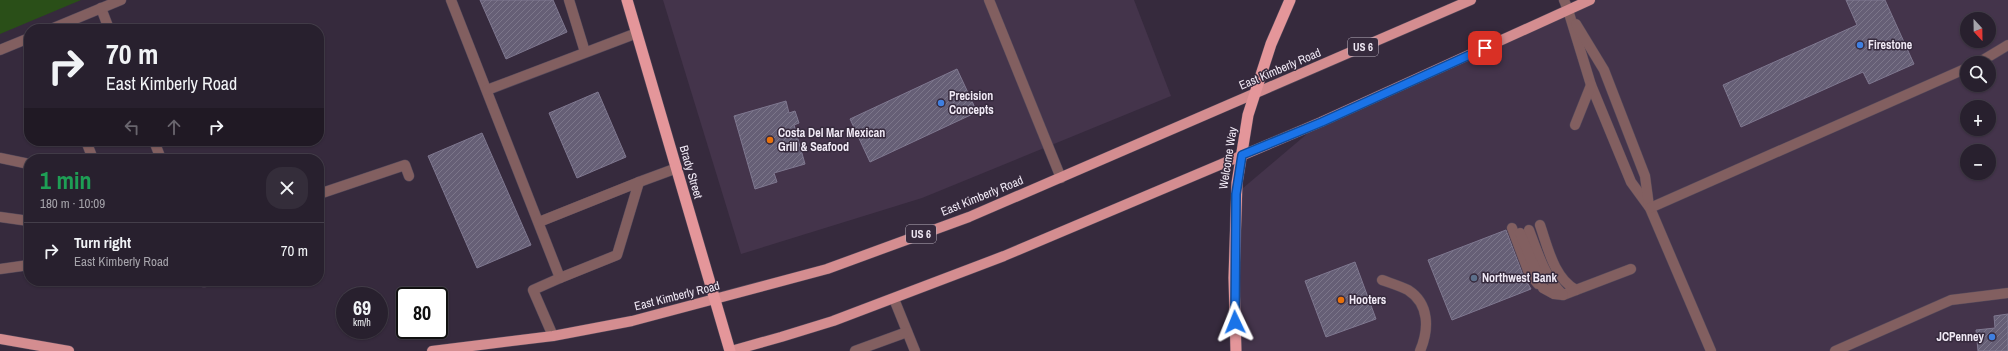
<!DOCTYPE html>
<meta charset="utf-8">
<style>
body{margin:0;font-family:"Archivo Narrow",sans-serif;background:#342d3a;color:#f1f3f6;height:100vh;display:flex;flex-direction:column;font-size:15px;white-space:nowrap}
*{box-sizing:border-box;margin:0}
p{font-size:13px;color:#a5a3aa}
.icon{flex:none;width:22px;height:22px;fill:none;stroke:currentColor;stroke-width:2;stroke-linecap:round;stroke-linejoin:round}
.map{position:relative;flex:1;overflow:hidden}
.drawer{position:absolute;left:24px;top:154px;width:300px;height:132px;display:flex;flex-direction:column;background:#28202e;border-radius:16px;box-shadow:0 1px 3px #0004,0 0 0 1px #443e4a}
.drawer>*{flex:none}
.hud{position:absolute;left:24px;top:24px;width:300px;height:122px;border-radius:16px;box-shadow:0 1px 3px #0004,0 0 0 1px #443e4a;background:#28202e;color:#f1f3f6;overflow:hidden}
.needle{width:26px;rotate:158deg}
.tools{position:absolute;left:1960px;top:12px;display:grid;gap:8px}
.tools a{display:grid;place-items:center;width:36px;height:36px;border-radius:50%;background:#28202e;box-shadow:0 1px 3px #0004,0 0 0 1px #443e4a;font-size:20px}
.speed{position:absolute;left:336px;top:287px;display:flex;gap:8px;font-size:20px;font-weight:700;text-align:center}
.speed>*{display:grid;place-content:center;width:52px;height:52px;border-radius:50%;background:#28202e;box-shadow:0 1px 3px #0004,0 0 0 1px #443e4a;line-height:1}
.speed small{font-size:10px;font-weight:400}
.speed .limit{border:2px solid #111;border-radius:6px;background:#fff;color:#111}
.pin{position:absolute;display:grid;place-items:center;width:34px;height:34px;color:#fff;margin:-17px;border-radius:8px;box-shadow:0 2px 6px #0006}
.me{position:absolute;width:44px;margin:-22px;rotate:358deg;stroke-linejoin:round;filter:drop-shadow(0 0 3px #0008)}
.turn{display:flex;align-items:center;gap:14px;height:84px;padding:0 16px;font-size:18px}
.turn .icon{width:52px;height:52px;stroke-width:2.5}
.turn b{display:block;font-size:28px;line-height:34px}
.lanes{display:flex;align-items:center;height:38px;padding:0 16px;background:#0003;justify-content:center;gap:20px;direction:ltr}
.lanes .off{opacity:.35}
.round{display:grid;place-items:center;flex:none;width:42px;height:42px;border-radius:16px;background:#342d3a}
.head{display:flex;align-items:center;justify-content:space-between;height:68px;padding:0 16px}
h1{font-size:24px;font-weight:800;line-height:30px;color:#1e9e55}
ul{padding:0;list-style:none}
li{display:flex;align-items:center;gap:12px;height:56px;padding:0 16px;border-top:1px solid #443e4a}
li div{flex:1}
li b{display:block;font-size:15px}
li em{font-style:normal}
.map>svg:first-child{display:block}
.built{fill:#44344b;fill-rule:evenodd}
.pitch{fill:#2a4f18}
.building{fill:url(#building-hatch);stroke:#7f7890}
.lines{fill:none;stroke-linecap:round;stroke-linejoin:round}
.service-casing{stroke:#54495a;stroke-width:11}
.minor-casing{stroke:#54495a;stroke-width:11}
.primary-casing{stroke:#54495a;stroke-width:11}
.trunk-casing{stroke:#54495a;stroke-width:12}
.service{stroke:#825f60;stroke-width:10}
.minor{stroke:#825f60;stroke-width:10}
.primary{stroke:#d48d90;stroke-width:10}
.trunk{stroke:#e4969a;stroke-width:11}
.route-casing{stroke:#114b97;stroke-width:10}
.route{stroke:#1a73e8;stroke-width:7}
.shop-dot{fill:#3f7fe0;stroke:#362a3d;stroke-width:1.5}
.food-dot{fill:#e8710a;stroke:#362a3d;stroke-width:1.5}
.service-dot{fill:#5c6f8a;stroke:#362a3d;stroke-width:1.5}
.labels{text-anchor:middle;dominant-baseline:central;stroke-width:3;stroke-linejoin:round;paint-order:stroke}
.shield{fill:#362a3d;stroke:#b8b0be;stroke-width:1}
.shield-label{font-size:11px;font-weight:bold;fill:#f0e9f5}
.poi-label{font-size:12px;font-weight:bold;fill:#f0e9f5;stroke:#362a3d;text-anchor:start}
.street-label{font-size:12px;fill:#f0e9f5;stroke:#362a3d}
</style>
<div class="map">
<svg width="2008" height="351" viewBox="0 0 2008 351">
<defs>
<pattern id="building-hatch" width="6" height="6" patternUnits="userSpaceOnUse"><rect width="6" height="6" fill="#665f76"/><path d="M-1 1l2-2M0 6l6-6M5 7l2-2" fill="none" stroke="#7c768a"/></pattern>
</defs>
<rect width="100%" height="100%" fill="#362a3d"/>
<g class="built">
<path d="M 663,0 L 1134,0 L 1171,96 L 922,198 L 741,254 Z"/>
<path d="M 1590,0 L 2008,0 L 2008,351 L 1236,351 L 1236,194 L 1321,122 ZM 1967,19 L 1989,19 L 1989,41 L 1967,41 ZM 1967,63 L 1989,63 L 1989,85 L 1967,85 ZM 1967,107 L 1989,107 L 1989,129 L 1967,129 ZM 1967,151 L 1989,151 L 1989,173 L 1967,173 Z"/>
</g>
<path class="pitch" d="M 0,0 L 81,0 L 0,34 Z"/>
<g class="building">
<path d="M 480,0 L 553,0 L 567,32 L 506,59 Z"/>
<path d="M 1846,0 L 1885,0 L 1914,64 L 1869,84 L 1863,72 L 1741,127 L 1723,85 L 1857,25 Z"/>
<path d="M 957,69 L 977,112 L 870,162 L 850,119 Z"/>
<path d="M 598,92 L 626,157 L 577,178 L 549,113 Z"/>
<path d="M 786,101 L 789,113 L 795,111 L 799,123 L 794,125 L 805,164 L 774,173 L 777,182 L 755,189 L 734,116 Z"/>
<path d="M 482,133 L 531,245 L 477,268 L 428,156 Z"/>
<path d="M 1506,230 L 1523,275 L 1531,289 L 1452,320 L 1428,260 Z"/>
<path d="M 1355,262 L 1376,319 L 1326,337 L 1305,281 Z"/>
<path d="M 2008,314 L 2008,351 L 1978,351 L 1976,330 L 1995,328 L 1994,316 Z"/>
</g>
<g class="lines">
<defs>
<g id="service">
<path d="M 451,0 L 560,278 L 533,290 L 553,336"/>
<path d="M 569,0 L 585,52"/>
<path d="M 989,0 L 1061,178"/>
<path d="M 1568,10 L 1591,85 L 1631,182 L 1650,208 L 1711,351"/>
<path d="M 1576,24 L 1604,70 L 1645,176 L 1649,206"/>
<path d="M 1978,63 L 2008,45"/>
<path d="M 487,90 L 637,33"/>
<path d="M 1575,125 L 1591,85"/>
<path d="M 86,141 L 93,159"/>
<path d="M 0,158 L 29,164"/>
<path d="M 639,182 L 677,168"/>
<path d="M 319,194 L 405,165 L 409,176"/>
<path d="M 1650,208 L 1967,68"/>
<path d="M 0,217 L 29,221"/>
<path d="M 539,222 L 639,182 L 617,255 L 560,278"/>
<path d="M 1540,225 C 1548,248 1554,278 1576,290 L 1631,269"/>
<path d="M 1512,228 L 1529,273 L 1538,284"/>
<path d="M 1529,230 C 1538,254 1545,277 1563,295 L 1576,290"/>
<path d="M 1520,233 L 1543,288 L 1554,294 L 1563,295"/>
<path d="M 0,269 L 29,265"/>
<path d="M 1382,280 C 1390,283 1400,286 1408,290 C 1430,304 1429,330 1420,351"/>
<path d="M 204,281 L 204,282"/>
<path d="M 894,299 L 915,351"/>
<path d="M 855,351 L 907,332"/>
<path d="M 1835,351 L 1951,300 L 2008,293"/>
</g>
<g id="minor">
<path d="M 1564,0 L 1568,10"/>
<path d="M 101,8 L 109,29"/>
<path d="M 51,29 L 121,0"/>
<path d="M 0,50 L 29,38"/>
<path d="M 154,141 L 161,159"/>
</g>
<g id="primary">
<path d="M 0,339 L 69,351"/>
<path d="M 432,351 L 553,336 L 632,321 L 827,269 L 969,217 L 1471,0"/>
<path d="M 731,351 L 781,337 L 833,321 L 1004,256 L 1321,122 L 1590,0"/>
</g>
<g id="trunk">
<path d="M 627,0 L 730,351"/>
<path d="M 1236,351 L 1234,278 L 1237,183 L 1248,115 L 1271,44 L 1290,0"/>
</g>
</defs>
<use href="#service" class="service-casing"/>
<use href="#minor" class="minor-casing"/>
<use href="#primary" class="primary-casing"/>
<use href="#trunk" class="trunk-casing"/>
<use href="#service" class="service"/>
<use href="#minor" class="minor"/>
<use href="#primary" class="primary"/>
<use href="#trunk" class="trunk"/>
</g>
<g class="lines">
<defs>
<path id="route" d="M 1235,322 L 1236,194 L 1242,155 L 1322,122 L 1485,48"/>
</defs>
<use href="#route" class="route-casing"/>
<use href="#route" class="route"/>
</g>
<g class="shop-dot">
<circle cx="1860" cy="45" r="4"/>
<circle cx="941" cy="103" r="4"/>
<circle cx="1992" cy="337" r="4"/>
</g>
<g class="food-dot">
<circle cx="770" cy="140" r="4"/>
<circle cx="1341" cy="300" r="4"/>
</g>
<circle class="service-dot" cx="1474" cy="278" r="4"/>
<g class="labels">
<g class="shield">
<rect x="1348" y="38" width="30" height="18" rx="3"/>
<rect x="906" y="225" width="30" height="18" rx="3"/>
</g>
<g class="shield-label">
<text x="1363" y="47">US 6</text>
<text x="921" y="234">US 6</text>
</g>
<g class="poi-label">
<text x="1868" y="45">Firestone</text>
<text x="949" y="96">Precision<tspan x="949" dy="14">Concepts</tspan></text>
<text x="778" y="133">Costa Del Mar Mexican<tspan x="778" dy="14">Grill &amp; Seafood</tspan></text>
<text x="1482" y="278">Northwest Bank</text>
<text x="1349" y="300">Hooters</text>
<text x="1984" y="337" text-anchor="end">JCPenney</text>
</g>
<g class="street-label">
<text transform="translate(1280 69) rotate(-23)">East Kimberly Road</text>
<text transform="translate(1228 158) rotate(-81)">Welcome Way</text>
<text transform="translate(691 172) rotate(74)">Brady Street</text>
<text transform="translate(982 196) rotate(-22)">East Kimberly Road</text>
<text transform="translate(677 296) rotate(-14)">East Kimberly Road</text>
</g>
</g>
</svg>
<div class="tools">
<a><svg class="needle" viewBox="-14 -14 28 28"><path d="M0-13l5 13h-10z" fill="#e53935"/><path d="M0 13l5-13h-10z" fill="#a5a3aa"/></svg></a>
<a><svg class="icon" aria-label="search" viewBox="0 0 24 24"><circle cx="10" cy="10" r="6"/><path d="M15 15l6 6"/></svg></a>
<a>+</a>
<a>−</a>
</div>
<div class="speed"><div>69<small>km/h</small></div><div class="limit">80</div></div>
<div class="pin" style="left:1485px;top:48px;background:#d93025"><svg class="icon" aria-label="arrive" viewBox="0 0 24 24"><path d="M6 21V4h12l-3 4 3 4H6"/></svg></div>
<svg class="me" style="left:1235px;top:322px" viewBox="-20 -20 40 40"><path d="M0-17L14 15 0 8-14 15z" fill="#1a73e8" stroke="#fff" stroke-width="4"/></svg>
<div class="hud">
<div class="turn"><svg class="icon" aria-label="right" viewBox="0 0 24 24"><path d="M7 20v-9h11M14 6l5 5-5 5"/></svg><div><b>70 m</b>East Kimberly Road</div></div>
<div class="lanes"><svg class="icon off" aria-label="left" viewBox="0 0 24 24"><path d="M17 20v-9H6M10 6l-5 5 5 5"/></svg><svg class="icon off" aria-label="ahead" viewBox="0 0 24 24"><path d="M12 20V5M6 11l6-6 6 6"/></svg><svg class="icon" aria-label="right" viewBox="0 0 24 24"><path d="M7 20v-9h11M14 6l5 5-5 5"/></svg></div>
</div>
<section class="drawer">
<div class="head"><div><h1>1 min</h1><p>180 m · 10:09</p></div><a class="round"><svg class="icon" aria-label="close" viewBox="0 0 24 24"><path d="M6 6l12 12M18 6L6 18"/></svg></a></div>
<ul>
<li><svg class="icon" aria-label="right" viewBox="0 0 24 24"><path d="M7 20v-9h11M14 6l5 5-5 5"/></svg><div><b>Turn right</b><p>East Kimberly Road</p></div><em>70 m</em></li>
</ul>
</section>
</div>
